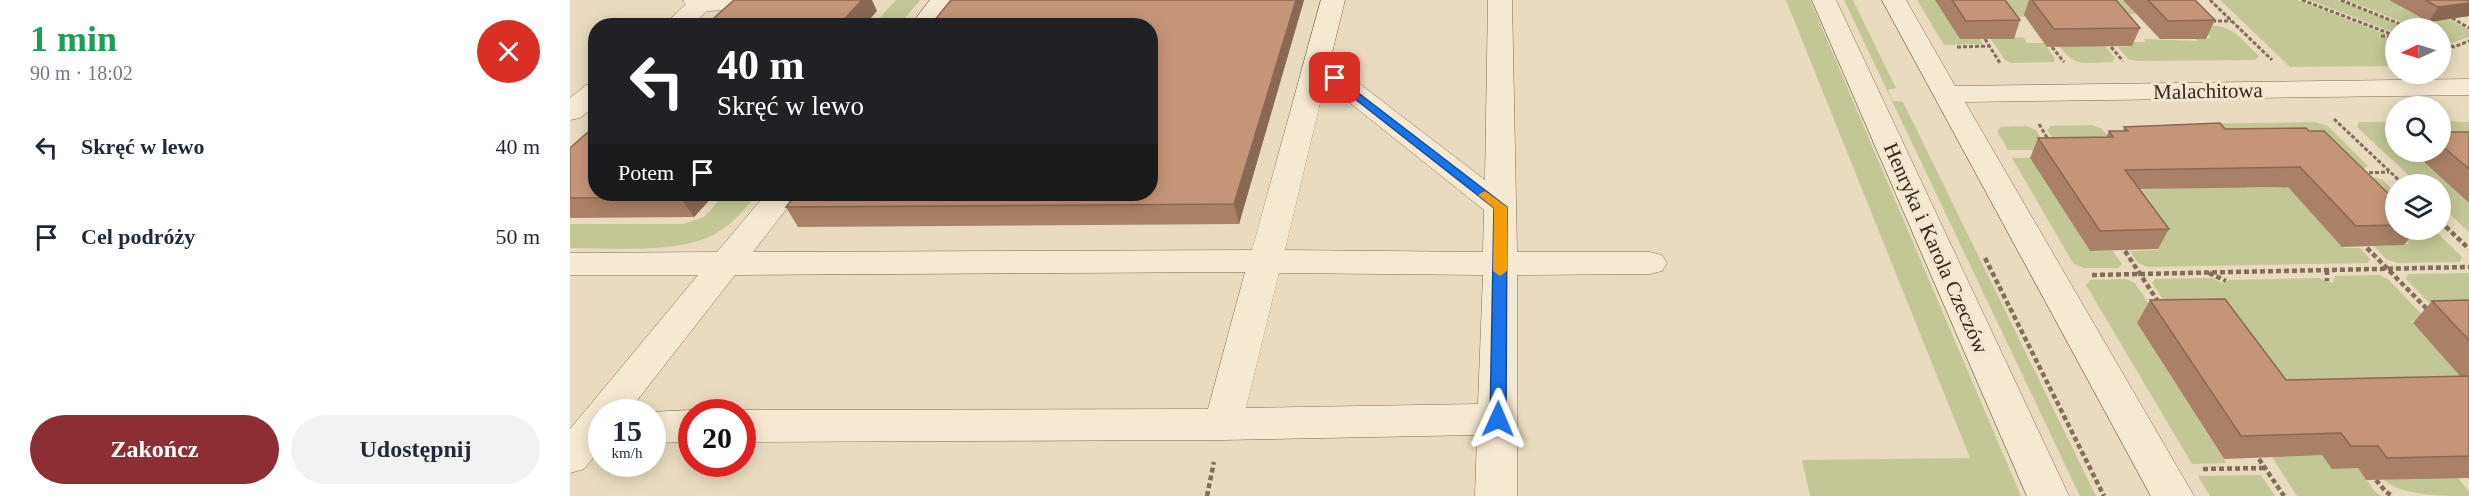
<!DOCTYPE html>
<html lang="pl">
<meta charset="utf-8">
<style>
body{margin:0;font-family:"Times New Roman",serif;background:#f2f2f3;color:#1f2937;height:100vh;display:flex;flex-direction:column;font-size:22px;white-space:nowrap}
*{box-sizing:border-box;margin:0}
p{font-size:20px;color:#747a83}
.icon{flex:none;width:33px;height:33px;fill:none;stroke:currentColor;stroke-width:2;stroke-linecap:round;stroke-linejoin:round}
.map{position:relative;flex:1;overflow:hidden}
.side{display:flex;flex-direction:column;background:#fff;width:570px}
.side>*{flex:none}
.banner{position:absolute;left:18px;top:18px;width:570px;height:183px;border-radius:24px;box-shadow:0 3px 15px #0003;background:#202124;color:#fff;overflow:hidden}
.needle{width:39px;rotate:266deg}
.tools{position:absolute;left:1815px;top:18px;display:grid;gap:12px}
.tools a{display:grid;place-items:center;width:66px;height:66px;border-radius:50%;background:#fff;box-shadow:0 3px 15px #0003;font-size:30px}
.speed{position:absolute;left:18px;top:399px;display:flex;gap:12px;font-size:30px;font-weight:700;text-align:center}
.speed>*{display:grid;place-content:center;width:78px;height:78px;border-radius:50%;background:#fff;box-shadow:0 3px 15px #0003;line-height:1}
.speed small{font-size:15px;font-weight:400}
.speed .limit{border:9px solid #d22;background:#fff;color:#111}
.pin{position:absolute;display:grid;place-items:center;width:51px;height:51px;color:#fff;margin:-26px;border-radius:12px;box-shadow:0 3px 9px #0006}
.me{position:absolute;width:66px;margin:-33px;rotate:1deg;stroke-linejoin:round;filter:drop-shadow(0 0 4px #0008)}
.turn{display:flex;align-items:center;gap:21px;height:126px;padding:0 30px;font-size:27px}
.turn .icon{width:78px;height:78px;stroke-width:2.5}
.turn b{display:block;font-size:42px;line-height:51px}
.then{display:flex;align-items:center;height:57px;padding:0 30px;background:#0003;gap:12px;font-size:22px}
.round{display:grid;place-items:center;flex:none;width:63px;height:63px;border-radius:32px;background:#f2f2f3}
.headline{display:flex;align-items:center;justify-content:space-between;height:102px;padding:0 30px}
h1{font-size:36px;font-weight:600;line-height:45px;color:#1e9e55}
.cta{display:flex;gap:12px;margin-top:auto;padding:12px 30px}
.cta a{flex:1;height:69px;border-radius:36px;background:#8c2e33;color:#fff;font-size:24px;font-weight:600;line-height:69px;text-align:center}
.cta a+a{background:#f2f2f3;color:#1f2937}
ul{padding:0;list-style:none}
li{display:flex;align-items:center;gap:18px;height:90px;padding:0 30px}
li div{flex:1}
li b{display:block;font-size:22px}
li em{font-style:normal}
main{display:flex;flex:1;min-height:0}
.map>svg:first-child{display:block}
.green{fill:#c3c795}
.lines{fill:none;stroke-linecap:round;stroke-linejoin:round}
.minor-casing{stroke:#826d59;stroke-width:1}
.path-far1{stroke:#826d59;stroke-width:3;stroke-dasharray:4 2;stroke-linecap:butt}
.path{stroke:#826d59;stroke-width:4.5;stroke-dasharray:5 3;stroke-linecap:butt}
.minor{fill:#f6e9d2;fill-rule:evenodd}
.wall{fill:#aa8067}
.shaded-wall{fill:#8b6854}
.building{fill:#c69578;stroke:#8b6854;stroke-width:1.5}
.route{fill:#1a73e8;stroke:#114b97;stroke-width:1.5}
.slow{fill:#f59e0b}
.labels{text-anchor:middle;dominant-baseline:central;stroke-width:6;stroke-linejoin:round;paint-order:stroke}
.street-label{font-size:21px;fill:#32261d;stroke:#f2e6cf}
</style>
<main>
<section class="side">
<div class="headline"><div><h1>1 min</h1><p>90 m · 18:02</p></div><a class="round" style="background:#d93025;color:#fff"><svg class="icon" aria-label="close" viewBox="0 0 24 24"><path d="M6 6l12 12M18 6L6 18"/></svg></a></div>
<ul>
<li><svg class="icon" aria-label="left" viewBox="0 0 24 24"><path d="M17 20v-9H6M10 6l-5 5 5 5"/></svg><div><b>Skręć w lewo</b></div><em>40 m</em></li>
<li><svg class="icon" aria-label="arrive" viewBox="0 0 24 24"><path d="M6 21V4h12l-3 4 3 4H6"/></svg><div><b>Cel podróży</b></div><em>50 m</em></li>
</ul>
<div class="cta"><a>Zakończ</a><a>Udostępnij</a></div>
</section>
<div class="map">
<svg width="1899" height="496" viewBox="0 0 1899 496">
<rect width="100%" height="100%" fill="#eadbc0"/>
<g class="green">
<path d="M 326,0 L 350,0 L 329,25 L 303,25 Z"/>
<path d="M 1216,0 L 1240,0 L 1451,496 L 1240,496 L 1232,460 L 1400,458 Z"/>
<path d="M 1274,0 L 1283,0 L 1326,88 L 1318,90 L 1323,101 L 1333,102 L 1526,496 L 1510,496 Z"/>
<path d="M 1347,0 L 1365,0 L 1410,39 L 1413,44 L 1374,45 Z"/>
<path d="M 1409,0 L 1553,0 L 1566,14 L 1438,17 Z"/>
<path d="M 1650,0 L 1727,0 L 1815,34 L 1808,35 L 1825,39 L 1825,66 L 1720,67 Z"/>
<path d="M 1739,0 L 1768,0 L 1837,28 L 1826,28 L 1825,33 Z"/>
<path d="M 1777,0 L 1819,0 L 1859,22 L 1879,19 L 1899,30 L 1899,37 L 1882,43 L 1871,38 L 1870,28 L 1847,28 Z"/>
<path d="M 1629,25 C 1665,25 1664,33 1689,56 L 1685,60 L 1566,61 L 1558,59 L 1548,47 L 1561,46 L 1558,42 L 1575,42 L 1574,39 L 1627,41 L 1626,39 L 1641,38 Z"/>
<path d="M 1453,37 L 1457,43 L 1474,43 L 1485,59 L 1484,62 L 1441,63 L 1435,60 L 1420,38 Z"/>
<path d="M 1532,42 L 1545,58 L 1542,62 C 1517,62 1506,69 1490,47 Z"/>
<path d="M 1870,121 L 1899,122 L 1899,154 L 1871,144 Z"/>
<path d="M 1745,122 L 1758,126 L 1798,166 L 1794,169 L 1752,170 L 1612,128 L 1613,124 Z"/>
<path d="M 1789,122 L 1825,122 L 1826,152 L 1865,152 L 1844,153 L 1899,203 L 1899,232 L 1871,206 L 1870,184 L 1848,184 L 1787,127 Z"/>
<path d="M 1523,125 L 1532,129 L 1549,150 L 1498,159 L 1477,130 L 1481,126 Z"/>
<path d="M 1456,126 L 1466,130 L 1478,150 L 1438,150 L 1427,131 L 1431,127 Z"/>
<path d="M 1442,158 L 1460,158 L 1520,251 L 1543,251 L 1552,264 L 1548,268 L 1513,268 L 1503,263 Z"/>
<path d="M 1803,177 L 1813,180 L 1825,192 L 1826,230 L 1864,230 L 1892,257 L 1890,262 L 1827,263 L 1816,259 L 1804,246 L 1839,244 L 1827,232 L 1760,178 Z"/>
<path d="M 1675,186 L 1677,188 L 1718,187 L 1774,248 L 1790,248 L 1800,259 L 1798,263 L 1578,267 L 1568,263 L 1560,251 L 1589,250 L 1565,217 L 1557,190 Z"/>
<path d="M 155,194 L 187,194 C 176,207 166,221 151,230 C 113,256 45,247 0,248 L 0,224 L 113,224 L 134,217 Z"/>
<path d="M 1899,273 L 1899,322 L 1878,322 L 1836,279 L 1838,274 Z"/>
<path d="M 1809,275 L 1818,279 L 1857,320 L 1841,321 L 1899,385 L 1754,405 L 1608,322 L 1582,283 L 1585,279 L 1642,278 L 1654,284 L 1659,280 L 1749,278 L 1763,283 L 1765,276 Z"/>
<path d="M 1556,279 L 1565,283 L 1591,322 L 1567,323 L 1656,463 L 1622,464 L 1516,285 L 1520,280 Z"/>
<path d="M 1700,454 C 1729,454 1761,450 1787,468 C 1797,475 1799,489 1811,496 L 1727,496 Z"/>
<path d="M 1879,466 L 1899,492 L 1899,496 C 1872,496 1832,496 1814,480 Z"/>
<path d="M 1691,475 L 1705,496 L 1640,496 L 1628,476 Z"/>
</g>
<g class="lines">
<defs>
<g id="minor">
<path d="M 113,0 L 233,0 L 230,5 L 221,7 L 137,11 L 121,26 L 93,26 L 116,4 Z"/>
<path d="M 360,0 L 385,0 L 366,26 L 340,26 Z"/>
<path d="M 751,0 L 775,0 L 760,61 L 915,180 L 918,0 L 942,0 L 947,252 L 1080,252 L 1092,255 L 1097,263 L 1092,271 L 1080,274 L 947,275 L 947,496 L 905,496 L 907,435 L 653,440 L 172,442 L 172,412 L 166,412 L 172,410 L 638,409 L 675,272 L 165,275 L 58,412 L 32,412 L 32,447 L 14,469 L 0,473 L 0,429 L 128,275 L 0,275 L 0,253 L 147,252 L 196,194 L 228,194 L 183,252 L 682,250 ZM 755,83 L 914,210 L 913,252 L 715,250 ZM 709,273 L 913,275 L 908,404 L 676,408 Z"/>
<path d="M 1242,0 L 1266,0 L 1499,496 L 1457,496 Z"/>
<path d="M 1312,0 L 1336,0 L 1385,86 L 1899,79 L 1899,95 L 1395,102 L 1624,496 L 1581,496 Z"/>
<path d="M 26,83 L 26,105 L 10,118 L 0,120 L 0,98 L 16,85 Z"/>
<path d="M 122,410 L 128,412 L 122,412 L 122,442 L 82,443 L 82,412 L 79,412 Z"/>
</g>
</defs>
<use href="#minor" class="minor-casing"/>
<g class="path-far1">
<path d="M 1640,0 L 1702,60"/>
<path d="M 1732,0 L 1826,36"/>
<path d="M 1771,0 L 1840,28"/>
<path d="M 1882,18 L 1899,28"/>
<path d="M 1642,21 L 1661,21"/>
<path d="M 1811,36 L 1822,36"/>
<path d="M 1415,39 L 1430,63"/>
<path d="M 1870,41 L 1884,47 L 1899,41"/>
<path d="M 1387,47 L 1420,46"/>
<path d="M 1482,47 L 1494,62"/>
<path d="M 1541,47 L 1553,61"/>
<path d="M 1764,119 L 1833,184"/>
<path d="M 1469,124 L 1479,141"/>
<path d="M 1793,173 L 1819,172"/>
</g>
<g class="path">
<path d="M 1870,221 L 1899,249"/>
<path d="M 1797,248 L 1858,310"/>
<path d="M 1555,251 L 1589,303"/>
<path d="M 1415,258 L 1534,496"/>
<path d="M 1757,270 L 1757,281"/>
<path d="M 1639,273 L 1656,281"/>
<path d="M 1522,275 L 1899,267"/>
<path d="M 1689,459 L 1714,496"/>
<path d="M 1633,469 L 1695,468"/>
<path d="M 1806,480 L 1816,492 L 1823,496"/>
<path d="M 637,496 L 644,462"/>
</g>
<use href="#minor" class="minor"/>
</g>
<g class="wall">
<path d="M 381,0 L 734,0 L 669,224 L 228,227 L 216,207 Z"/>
<path d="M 1365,0 L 1435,0 L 1450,20 L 1444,39 L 1390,39 Z"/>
<path d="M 1459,0 L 1546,0 L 1570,28 L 1562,46 L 1477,47 L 1454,15 Z"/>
<path d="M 1553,0 L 1625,0 L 1645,20 L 1636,39 L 1590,39 Z"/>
<path d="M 1819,0 L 1899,0 L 1899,16 L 1859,22 Z"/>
<path d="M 1554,127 L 1655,129 L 1826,201 L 1826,230 L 1846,230 L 1834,245 L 1772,247 L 1718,187 L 1570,189 L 1599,229 L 1588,249 L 1520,251 L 1460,158 L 1468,138 L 1536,137 L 1539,131 L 1553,131 Z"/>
<path d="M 1870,132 L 1899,132 L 1899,203 L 1843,152 L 1870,152 Z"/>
<path d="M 0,148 L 145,194 L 124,217 L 0,218 Z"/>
<path d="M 1580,300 L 1716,380 L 1891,377 L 1843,323 L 1862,301 L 1899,300 L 1899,478 L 1796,480 L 1788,468 L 1762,469 L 1752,455 L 1654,459 L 1567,323 Z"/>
</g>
<g class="shaded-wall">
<path d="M 292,0 L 302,0 L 307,11 L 294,26 L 268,26 Z"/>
<path d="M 726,0 L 734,0 L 669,224 L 664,204 Z"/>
<path d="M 1899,3 L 1899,16 L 1859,22 L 1868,7 Z"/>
<path d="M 113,194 L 145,194 L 124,217 L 110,197 Z"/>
</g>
<g class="building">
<path d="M 164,0 L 292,0 L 268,26 L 135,26 Z"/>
<path d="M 381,0 L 726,0 L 664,204 L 216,207 L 226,194 L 580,194 L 580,26 L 360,26 Z"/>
<path d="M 1382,0 L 1435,0 L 1450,20 L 1396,21 Z"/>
<path d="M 1462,0 L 1546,0 L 1570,28 L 1484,29 Z"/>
<path d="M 1578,0 L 1625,0 L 1645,20 L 1598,21 Z"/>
<path d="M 1855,0 L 1899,0 L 1899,3 L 1868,7 Z"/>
<path d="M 1650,123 L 1655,129 L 1736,128 L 1739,131 L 1754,131 L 1826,201 L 1826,225 L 1786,226 L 1730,167 L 1555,170 L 1599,229 L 1530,231 L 1468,138 L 1543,137 L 1539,131 L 1558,131 L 1554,127 Z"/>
<path d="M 26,125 L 26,194 L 113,194 L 110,197 L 0,198 L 0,148 Z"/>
<path d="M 1870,132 L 1899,132 L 1899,169 L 1870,144 Z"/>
<path d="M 1655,299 L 1716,380 L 1899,376 L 1899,456 L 1817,458 L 1808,446 L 1781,446 L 1771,433 L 1671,436 L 1580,300 Z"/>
<path d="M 1899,300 L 1899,340 L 1862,301 Z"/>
</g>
<path class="route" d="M 765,75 L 937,207 L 936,419 L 933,423 L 928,425 L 922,423 L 920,419 L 924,208 L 761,80 L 760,78 Z"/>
<path class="slow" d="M 915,191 L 937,207 L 937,271 L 930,276 L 923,271 L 924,208 L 908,195 Z"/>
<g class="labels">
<g class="street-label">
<text transform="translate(1638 91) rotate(-1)">Malachitowa</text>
<text transform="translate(1366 248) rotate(66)">Henryka i Karola Czeczów</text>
</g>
</g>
</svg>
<div class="tools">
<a><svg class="needle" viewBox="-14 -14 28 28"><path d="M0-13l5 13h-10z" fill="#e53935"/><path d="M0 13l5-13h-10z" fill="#747a83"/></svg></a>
<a><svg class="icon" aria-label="search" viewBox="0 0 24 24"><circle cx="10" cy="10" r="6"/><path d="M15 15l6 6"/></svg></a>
<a><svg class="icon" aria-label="layers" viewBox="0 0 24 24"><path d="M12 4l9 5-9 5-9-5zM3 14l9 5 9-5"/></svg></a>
</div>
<div class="speed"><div>15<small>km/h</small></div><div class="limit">20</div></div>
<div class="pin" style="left:765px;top:78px;background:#d93025"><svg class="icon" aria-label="arrive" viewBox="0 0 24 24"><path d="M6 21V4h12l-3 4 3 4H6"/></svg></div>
<svg class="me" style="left:928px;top:419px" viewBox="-20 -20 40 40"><path d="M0-17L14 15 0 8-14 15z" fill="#1a73e8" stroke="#fff" stroke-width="4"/></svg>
<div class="banner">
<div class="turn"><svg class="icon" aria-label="left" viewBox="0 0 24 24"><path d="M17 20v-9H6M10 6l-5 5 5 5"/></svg><div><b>40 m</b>Skręć w lewo</div></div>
<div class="then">Potem<svg class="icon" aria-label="arrive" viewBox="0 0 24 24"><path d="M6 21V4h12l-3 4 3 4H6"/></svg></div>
</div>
</div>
</main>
